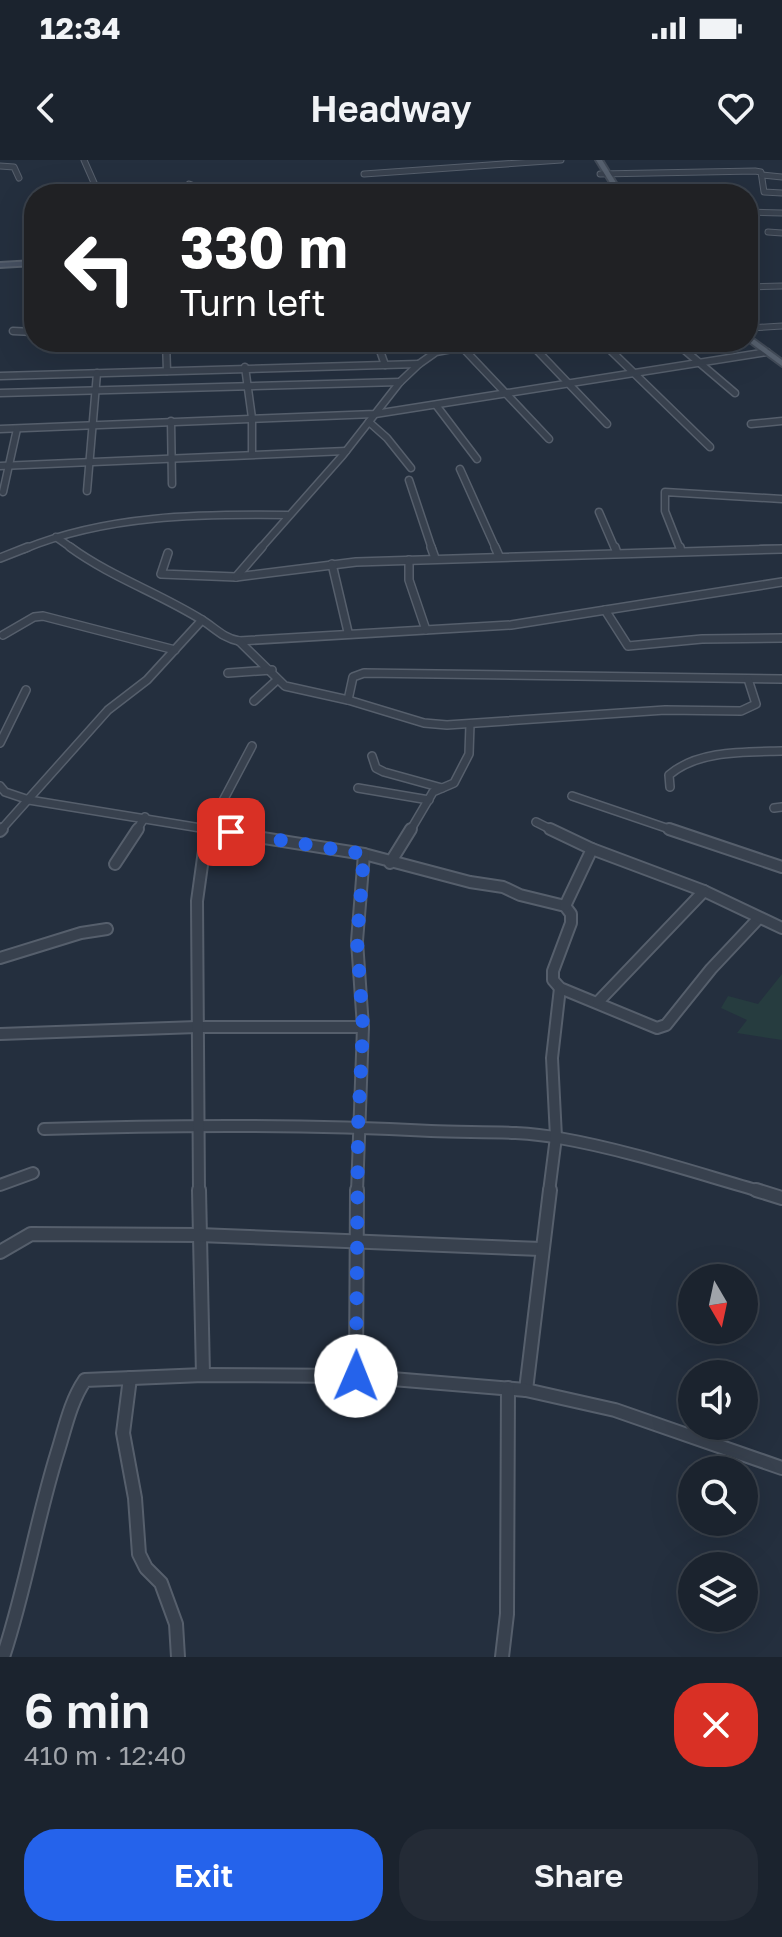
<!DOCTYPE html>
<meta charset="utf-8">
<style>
body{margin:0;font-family:"Golos Text",sans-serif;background:#242b36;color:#f1f3f6;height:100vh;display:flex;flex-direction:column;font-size:30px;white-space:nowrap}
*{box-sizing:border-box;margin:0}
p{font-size:26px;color:#a0a4aa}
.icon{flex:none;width:44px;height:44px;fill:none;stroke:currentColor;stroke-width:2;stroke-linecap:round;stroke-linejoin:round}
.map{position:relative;height:1497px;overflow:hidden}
.drawer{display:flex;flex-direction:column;background:#1b232e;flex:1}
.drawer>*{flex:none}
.guide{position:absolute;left:24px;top:24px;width:734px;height:168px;border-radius:32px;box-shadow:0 8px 32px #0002,0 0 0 2px #39404a;background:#202124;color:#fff;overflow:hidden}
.needle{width:52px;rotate:171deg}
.fabs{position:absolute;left:678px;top:1104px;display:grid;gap:16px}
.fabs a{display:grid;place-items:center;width:80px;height:80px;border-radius:50%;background:#1b232e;box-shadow:0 8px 32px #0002,0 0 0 2px #39404a;font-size:40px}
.pin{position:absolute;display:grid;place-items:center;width:68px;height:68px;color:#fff;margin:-34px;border-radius:16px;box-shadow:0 4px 12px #0006}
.me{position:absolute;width:88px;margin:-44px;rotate:1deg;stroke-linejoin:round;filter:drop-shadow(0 0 6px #0008)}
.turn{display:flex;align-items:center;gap:28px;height:168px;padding:0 24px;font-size:36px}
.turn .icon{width:104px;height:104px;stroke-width:2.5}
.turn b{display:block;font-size:56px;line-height:68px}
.round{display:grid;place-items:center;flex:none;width:84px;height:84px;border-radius:32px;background:#242b36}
.overview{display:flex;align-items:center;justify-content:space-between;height:136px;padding:0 24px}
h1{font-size:48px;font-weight:600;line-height:60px}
.action{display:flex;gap:16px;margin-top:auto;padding:16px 24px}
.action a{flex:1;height:92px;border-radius:32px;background:#2563eb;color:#fff;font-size:32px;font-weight:600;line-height:92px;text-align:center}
.action a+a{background:#242b36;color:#f1f3f6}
.status{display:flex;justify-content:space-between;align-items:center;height:56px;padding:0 40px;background:#1b232e;direction:ltr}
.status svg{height:22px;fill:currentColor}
header{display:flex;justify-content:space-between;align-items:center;height:104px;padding:0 24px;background:#1b232e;font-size:36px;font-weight:600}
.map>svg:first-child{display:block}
.green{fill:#263c3f}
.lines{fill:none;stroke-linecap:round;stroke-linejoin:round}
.minor-far4-casing{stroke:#565f6c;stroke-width:7}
.minor-far3-casing{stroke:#565f6c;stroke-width:9}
.minor-far2-casing{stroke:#565f6c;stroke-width:10}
.minor-far1-casing{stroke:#565f6c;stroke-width:14}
.minor-casing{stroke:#565f6c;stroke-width:16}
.secondary-casing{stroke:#565f6c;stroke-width:4}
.primary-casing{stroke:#414a57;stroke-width:4}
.minor-far4{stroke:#38414e;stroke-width:5}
.minor-far3{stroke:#38414e;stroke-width:6}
.minor-far2{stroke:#38414e;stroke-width:7}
.minor-far1{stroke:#38414e;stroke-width:10}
.minor{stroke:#38414e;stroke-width:12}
.secondary{fill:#465061;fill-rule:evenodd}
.primary{fill:#56606e;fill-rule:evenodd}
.route{stroke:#2563eb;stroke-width:14;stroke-dasharray:0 25.2}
</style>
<div class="status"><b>12:34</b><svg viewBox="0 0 49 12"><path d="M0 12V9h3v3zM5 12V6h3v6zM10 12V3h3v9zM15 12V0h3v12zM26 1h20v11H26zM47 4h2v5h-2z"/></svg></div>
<header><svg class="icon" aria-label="back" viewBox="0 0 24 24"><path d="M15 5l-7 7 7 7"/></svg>Headway<svg class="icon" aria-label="heart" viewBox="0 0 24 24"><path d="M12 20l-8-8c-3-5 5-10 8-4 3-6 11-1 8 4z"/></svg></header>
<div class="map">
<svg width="782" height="1497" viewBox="0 0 782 1497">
<rect width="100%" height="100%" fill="#242f3e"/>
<path class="green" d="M 782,814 L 782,880 L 737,873 L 747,860 L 721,848 L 728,836 L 758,844 Z"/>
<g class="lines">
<defs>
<g id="minor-far4">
<path d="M 84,0 L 99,34"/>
<path d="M 0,6 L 14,7 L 19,18"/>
<path d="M 364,14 L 561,0"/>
<path d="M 600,14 L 755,11 L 761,12 L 764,32 L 782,33"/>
<path d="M 762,15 L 782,17"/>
<path d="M 189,24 L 215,34"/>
<path d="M 158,27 L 170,34"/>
<path d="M 256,34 L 279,30 L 282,34"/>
<path d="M 558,34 L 609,30"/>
<path d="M 748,52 L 782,53"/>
<path d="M 768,72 L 782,73"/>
<path d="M 748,127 L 782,126"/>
<path d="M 750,168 L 782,166"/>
</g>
<g id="minor-far3">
<path d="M 13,171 L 34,172"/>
<path d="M 166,182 L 167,211"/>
<path d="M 377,182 L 385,205"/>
<path d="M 529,182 L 607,264"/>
<path d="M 602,182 L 710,287"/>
<path d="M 675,182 L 735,233"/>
<path d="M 461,186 L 549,279"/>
<path d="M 245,207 L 252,258 L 252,294"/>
<path d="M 0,216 L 419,204"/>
<path d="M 0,233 L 400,222"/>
<path d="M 436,245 L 477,299"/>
<path d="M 171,261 L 172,324"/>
<path d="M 369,262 L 387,278 L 411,308"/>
<path d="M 751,264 L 782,261"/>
<path d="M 0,269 L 375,254 L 767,192"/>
<path d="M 0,306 L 346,291"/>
<path d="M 460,309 L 496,389"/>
<path d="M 409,320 L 432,389"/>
<path d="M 87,331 L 97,213"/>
<path d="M 3,332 L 17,269"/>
<path d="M 599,352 L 615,389"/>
<path d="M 56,377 L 73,389"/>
<path d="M 24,389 C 107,355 198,354 287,355"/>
<path d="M 260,389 L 343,295 L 400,222 L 419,204 L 436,192 L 489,182"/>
<path d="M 680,389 L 665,351 L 665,332 L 782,339"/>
<path d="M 761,389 L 782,389"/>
</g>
<g id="minor-far2">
<path d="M 70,387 C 111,417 159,433 202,460 C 215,468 223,478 239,481 L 511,465 L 782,422"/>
<path d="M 431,387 L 435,398"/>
<path d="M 495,387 L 499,396"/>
<path d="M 615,387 L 617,393"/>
<path d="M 680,387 L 681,391"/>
<path d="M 168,393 L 161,414 L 236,417 L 356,402 L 782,389"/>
<path d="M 0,398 L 28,387"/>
<path d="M 409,400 L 409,420 L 426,470"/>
<path d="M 332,404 L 348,472"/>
<path d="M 236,417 L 262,387"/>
<path d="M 605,450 L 628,486 L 702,479 L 782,478"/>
<path d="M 3,475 L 34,457 L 43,456 L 175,490"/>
<path d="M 239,481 L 285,526 L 348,540 L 353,517 L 364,513 L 782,519"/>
<path d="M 228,513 L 272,510"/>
<path d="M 348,540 L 424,563 L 447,565 L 665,550 L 741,551 L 756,544 L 748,519"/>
<path d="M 254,541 L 277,520"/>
<path d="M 0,583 L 26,530"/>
<path d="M 372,596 L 376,608 L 384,612 L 442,628"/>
<path d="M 0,626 L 5,632 L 29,640 L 219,671"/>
<path d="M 670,627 L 669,615 C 698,590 745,592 782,591"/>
<path d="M 358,628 L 429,640"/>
<path d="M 572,636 L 675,671"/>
<path d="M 774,648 L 782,647"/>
<path d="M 536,662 L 554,671"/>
<path d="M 0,671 L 108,550 L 147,520 L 202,460"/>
<path d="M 136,671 L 145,657"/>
<path d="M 207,671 L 252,586"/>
<path d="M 410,671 L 433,632 L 454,623 L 469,594 L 470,564"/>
</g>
<g id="minor-far1">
<path d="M 207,669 L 364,694 L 470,722 L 503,727 L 520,735 L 565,746 L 571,754 L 571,763 L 553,811 L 553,820 L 560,828 L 657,868 L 666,865 L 711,809 L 758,759"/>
<path d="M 550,669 L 592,689 L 704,731 L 782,768"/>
<path d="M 669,669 L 782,707"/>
<path d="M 0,671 L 2,669"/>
<path d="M 390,703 L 411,669"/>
<path d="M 115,704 L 138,669"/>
<path d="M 565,746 L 592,689"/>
<path d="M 0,798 L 81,773 L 107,769"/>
<path d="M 598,842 L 704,731"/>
<path d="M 0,874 L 197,867 L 363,867"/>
<path d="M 44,969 C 173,965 302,964 431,971 C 473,973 518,970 559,978 C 628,990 696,1013 763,1032"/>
<path d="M 0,1025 L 33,1013"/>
<path d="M 199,1032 L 197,741 L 207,669"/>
<path d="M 357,1032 L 363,867 L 357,781 L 364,694"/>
<path d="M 549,1032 L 556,977 L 552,898 L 560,828"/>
</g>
<g id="minor">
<path d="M 199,1030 L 203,1215"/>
<path d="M 756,1030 L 782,1038"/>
<path d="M 0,1092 L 31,1074 L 199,1075 L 541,1089"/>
<path d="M 356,1216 L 357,1030"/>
<path d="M 130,1218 L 123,1273 L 135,1338 L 139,1394 L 146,1408 L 161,1423 L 176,1464 L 178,1497"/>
<path d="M 526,1230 L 550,1030"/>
<path d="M 3,1497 C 25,1431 36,1362 57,1294 C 65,1269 70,1242 85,1220 L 203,1215 L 356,1216 L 526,1230 L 615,1250 L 782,1308"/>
<path d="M 502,1497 L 507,1454 L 508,1228"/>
</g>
<path id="secondary" d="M 34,101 L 34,105 L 0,107 L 0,103 Z"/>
<g id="primary">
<path d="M 596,0 L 602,0 L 623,34 L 617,34 Z"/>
<path d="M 748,175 L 782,200 L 782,206 L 748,181 Z"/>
</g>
</defs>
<use href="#minor-far4" class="minor-far4-casing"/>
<use href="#minor-far3" class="minor-far3-casing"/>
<use href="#minor-far2" class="minor-far2-casing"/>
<use href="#minor-far1" class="minor-far1-casing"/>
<use href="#minor" class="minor-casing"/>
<use href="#secondary" class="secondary-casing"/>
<use href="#primary" class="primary-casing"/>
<use href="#minor-far4" class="minor-far4"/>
<use href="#minor-far3" class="minor-far3"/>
<use href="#minor-far2" class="minor-far2"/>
<use href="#minor-far1" class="minor-far1"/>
<use href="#minor" class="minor"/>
<use href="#secondary" class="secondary"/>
<use href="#primary" class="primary"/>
</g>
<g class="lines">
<path class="route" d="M 231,672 L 364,694 L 357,781 L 363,867 L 358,967 L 356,1216"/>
</g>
</svg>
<div class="fabs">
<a><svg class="needle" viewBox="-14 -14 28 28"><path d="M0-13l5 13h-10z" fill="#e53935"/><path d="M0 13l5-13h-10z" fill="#a0a4aa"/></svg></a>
<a><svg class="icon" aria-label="sound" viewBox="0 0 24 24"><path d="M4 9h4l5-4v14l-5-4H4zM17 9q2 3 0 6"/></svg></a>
<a><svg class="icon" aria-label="search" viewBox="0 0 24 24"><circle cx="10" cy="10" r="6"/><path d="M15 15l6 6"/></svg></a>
<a><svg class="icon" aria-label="layers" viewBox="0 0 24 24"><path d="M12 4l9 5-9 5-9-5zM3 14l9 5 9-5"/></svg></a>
</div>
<div class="pin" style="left:231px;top:672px;background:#d93025"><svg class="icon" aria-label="arrive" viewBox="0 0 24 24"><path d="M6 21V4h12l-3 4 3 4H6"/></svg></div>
<svg class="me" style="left:356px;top:1216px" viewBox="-20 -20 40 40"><circle r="19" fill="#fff"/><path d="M0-13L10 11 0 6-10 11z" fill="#2563eb"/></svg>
<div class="guide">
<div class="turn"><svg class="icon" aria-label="left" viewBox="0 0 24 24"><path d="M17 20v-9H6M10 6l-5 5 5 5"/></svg><div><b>330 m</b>Turn left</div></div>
</div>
</div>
<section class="drawer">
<div class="overview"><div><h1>6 min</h1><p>410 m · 12:40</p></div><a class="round" style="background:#d93025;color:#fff"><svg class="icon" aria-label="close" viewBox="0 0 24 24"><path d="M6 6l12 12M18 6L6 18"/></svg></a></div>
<div class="action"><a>Exit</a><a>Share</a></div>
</section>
